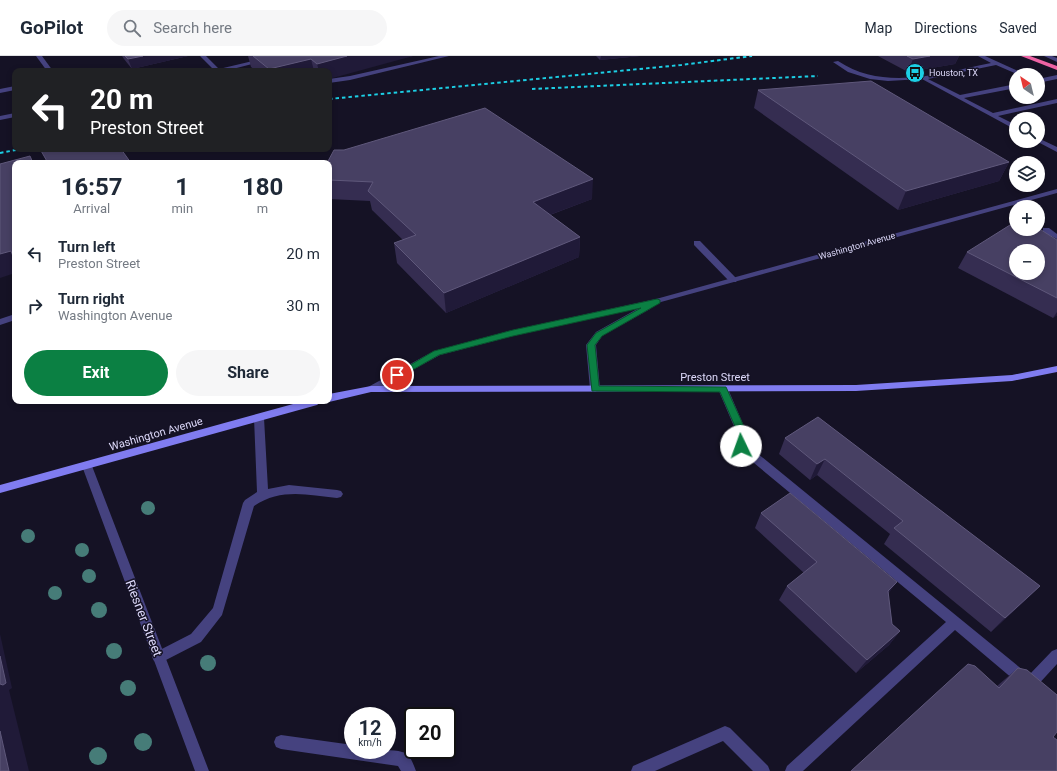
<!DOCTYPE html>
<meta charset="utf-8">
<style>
body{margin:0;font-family:Roboto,sans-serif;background:#f6f6f7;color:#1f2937;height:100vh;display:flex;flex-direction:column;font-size:15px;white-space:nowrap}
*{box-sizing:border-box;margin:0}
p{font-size:13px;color:#747a83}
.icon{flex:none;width:22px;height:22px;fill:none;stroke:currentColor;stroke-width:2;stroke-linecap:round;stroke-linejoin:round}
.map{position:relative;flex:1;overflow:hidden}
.drawer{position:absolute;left:12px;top:104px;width:320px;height:244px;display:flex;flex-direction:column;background:#fff;border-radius:8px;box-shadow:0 2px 6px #0003}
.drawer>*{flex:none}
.guide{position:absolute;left:12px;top:12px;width:320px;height:84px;border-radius:8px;box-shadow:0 2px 6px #0003;background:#202124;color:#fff;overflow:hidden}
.needle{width:26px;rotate:325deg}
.buttons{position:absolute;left:1009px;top:12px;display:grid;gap:8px}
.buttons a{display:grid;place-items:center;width:36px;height:36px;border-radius:50%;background:#fff;box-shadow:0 2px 6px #0003;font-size:20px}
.speed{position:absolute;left:344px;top:651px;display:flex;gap:8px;font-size:20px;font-weight:700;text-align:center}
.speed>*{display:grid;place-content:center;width:52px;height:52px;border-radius:50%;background:#fff;box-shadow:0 2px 6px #0003;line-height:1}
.speed small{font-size:10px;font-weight:400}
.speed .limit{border:2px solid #111;border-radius:6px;background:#fff;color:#111}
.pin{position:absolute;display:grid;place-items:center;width:34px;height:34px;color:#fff;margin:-17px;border:2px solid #fff;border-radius:50%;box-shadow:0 1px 4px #0007}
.me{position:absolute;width:44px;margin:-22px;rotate:357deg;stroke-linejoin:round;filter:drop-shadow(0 0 3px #0008)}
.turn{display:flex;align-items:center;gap:14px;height:84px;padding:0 12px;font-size:18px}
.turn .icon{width:52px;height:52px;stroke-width:2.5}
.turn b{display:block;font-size:28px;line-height:34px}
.eta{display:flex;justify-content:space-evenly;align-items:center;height:68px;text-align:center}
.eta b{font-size:24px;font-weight:700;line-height:28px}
.primary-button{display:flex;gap:8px;margin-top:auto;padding:8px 12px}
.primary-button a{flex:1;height:46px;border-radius:24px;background:#0b8043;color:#fff;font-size:16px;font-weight:700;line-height:46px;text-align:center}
.primary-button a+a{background:#f6f6f7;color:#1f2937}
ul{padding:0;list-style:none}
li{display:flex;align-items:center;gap:12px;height:52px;padding:0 12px}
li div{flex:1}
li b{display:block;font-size:15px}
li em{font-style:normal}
header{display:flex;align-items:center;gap:24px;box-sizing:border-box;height:56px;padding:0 20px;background:#fff;border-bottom:1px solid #e0e1e3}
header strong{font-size:19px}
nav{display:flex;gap:22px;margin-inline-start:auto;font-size:14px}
.search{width:280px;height:36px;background:#f6f6f7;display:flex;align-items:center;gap:10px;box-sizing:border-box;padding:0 14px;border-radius:22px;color:#747a83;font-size:15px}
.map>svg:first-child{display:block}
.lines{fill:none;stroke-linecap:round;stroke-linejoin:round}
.lane{fill:#45427f;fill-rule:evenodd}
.street{fill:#45427f;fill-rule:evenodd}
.secondary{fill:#807cf0;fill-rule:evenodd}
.highway{fill:#ed63a4;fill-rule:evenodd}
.rail{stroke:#1ccfe5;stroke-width:2;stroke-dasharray:3.5 3;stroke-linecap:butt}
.tree{fill:#467c78}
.wall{fill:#352d51}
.shaded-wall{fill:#201a38}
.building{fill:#474063;stroke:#5f587b;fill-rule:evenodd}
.route{fill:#0b8043;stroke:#07532c}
.labels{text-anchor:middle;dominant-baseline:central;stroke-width:3;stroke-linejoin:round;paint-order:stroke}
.far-poi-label{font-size:9px;fill:#dedafb;stroke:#151225;text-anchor:start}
.far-street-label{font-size:9px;fill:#dedafb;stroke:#151225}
.street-label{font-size:11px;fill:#dedafb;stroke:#151225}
.near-street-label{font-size:13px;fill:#dedafb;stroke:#151225}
</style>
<header>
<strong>GoPilot</strong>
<div class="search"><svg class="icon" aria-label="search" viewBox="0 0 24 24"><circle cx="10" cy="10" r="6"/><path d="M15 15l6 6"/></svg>Search here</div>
<nav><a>Map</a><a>Directions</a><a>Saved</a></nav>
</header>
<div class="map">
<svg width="1057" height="715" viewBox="0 0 1057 715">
<rect width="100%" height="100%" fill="#151225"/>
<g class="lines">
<g class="lane">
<path d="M 36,0 L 42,0 L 53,15 L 47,15 Z"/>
<path d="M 200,0 L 206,0 L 219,13 L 274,0 L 284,0 L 225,15 L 215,15 Z"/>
<path d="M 439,0 L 449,0 L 350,24 L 329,27 L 329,23 L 350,20 Z"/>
<path d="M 978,0 L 985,0 L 1027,19 L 1019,19 L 996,9 L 928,23 L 960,39 L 1016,28 L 1016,32 L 964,42 L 993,57 L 1057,43 L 1057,47 L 998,60 L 1016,69 L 1016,74 L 922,23 L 888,25 L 870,23 L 848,16 L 833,6 L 838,5 C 884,36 942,17 991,7 Z"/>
<path d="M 1044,0 L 1052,0 L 1057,2 L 1057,6 Z"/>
<path d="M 1057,19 L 1057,23 L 1038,27 L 1038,23 Z"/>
<path d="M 15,30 L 15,34 L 0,37 L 0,33 Z"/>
<path d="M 15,57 L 15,61 L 0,64 L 0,60 Z"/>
<path d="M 1038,82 L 1057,91 L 1057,96 L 1036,85 L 1038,85 Z"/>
<path d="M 1043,172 L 1049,172 L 1057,178 L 1057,183 L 1043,176 Z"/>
<path d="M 694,185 L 700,185 L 736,222 L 737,224 L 736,226 L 730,226 L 694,189 Z"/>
<path d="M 723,330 L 728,333 L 746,375 L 746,388 L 1029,619 L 1052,595 L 1057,593 L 1057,608 L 1035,632 L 1030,634 L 1019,628 L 955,574 L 803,715 L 785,715 L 787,710 L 946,566 L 737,393 L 736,390 L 736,375 L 718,333 Z"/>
<path d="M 259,358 L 263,359 L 264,362 L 268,433 L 289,429 L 337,434 L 341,435 L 343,438 L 341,441 L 337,442 C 307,439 281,432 254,450 L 222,559 L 201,586 L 164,605 L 159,607 L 154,605 L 152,601 L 154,597 L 191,578 L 213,552 L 243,447 L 245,444 L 257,436 L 254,362 L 255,359 Z"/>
<path d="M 725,670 L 730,672 L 768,710 L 770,715 L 753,715 L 723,685 L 655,715 L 631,715 L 633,710 Z"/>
<path d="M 281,679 L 353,689 L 353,694 C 364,694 400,692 407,698 C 411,701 414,710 416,715 L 401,715 L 398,710 L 281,693 L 276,691 L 274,686 L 276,681 Z"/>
</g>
<g class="street">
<path d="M 1057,133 L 1057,137 L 650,249 L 651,251 L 650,253 L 602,280 L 596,289 L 600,333 L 595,336 L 590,333 L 586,289 L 596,276 L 639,252 L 513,280 L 440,299 L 374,335 L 371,336 L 366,333 L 368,331 L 434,295 L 513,274 L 656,243 Z"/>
<path d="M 15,258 L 15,264 L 0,269 L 0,263 Z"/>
<path d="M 87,406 L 91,407 L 92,410 L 209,715 L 195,715 L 82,410 L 83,407 Z"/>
</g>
<g class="secondary">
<path d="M 1057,310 L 1057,316 L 1012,325 L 856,335 L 371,336 L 329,346 L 327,345 L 329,345 L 329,338 L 371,330 L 856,329 L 1012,319 Z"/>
<path d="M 304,345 L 322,345 L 317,349 L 0,437 L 0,429 Z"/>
</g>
<path class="highway" d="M 1021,0 L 1030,0 L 1057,10 L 1057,14 Z"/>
<g class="rail">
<path d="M 532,33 L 818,20"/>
<path d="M 329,43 L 681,9 L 752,0"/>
<path d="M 0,97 L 21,93"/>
</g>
</g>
<g class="tree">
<circle cx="148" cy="452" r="7"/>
<circle cx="28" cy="480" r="7"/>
<circle cx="82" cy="494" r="7"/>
<circle cx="89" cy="520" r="7"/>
<circle cx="55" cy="537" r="7"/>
<circle cx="99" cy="554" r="8"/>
<circle cx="114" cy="595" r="8"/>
<circle cx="208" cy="607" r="8"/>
<circle cx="128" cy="632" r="8"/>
<circle cx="143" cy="686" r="9"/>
<circle cx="98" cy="700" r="9"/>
</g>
<g class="wall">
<path d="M 122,0 L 188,0 L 132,13 L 124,3 Z"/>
<path d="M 248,0 L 413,0 L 329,15 L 256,15 L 251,11 Z"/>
<path d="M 596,0 L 640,0 L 600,4 Z"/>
<path d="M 878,0 L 959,0 L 955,8 L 908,16 Z"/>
<path d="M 758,34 L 1009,106 L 999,125 L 898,154 L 754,52 Z"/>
<path d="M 329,107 L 592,143 L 550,159 L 580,181 L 579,201 L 446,257 L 397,207 L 394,187 L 403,184 L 372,154 L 370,145 L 329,143 Z"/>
<path d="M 1057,184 L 1057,259 L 1053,262 L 958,212 L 967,196 Z"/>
<path d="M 818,361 L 1040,530 L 991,576 L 884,488 L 890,478 L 817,419 L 810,424 L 779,398 L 785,382 Z"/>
<path d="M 761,457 L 888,539 L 892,568 L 900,575 L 889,589 L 856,617 L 779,544 L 787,530 L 804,517 L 755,472 Z"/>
<path d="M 1018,612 L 1053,681 L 997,630 Z"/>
</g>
<g class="shaded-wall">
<path d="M 143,0 L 188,0 L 132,13 L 128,3 Z"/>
<path d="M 347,0 L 413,0 L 329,23 L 329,15 L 319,15 L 317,8 Z"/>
<path d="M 601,0 L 640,0 L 600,4 Z"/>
<path d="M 930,0 L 959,0 L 955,8 L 908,16 L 913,3 Z"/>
<path d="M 311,3 L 314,15 L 269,15 L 269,13 Z"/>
<path d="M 1009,106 L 999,125 L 898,154 L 906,135 Z"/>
<path d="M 593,123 L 592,143 L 533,165 L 533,146 Z"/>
<path d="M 580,181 L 579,201 L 446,257 L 444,237 Z"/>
<path d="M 11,195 L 15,202 L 15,217 L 0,222 L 0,198 Z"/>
<path d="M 1057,256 L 1057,259 L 1053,262 Z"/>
<path d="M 825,403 L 817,419 L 810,424 L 817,408 Z"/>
<path d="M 897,526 L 886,541 L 888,535 Z"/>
<path d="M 1040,530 L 1025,545 L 991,576 L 1005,562 Z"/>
<path d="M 900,575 L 889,589 L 856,617 L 867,604 Z"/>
<path d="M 0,578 L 12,632 L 9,634 L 29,715 L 9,715 L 0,675 Z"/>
</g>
<g class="building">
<path d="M 125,0 L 143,0 L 128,3 Z"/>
<path d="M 253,0 L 347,0 L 317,8 L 311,3 L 269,13 Z"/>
<path d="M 907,0 L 930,0 L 913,3 Z"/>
<path d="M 871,25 L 1009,106 L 906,135 L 758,34 Z"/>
<path d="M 485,52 L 593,123 L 533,146 L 580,181 L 444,237 L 394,187 L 416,179 L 368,135 L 373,126 L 329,124 L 329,107 L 327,107 L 334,94 L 344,94 Z"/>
<path d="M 40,93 L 121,93 L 131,107 L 48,107 Z"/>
<path d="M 30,100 L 33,107 L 15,107 L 15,202 L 14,203 L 11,195 L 0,198 L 0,108 Z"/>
<path d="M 1016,168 L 1016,173 L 1038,173 L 1038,172 L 1057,184 L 1057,242 L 967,196 L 1010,169 ZM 1016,195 L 1038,195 L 1038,217 L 1016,217 Z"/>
<path d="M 818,361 L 1040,530 L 1005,562 L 894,472 L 903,465 L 825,403 L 817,408 L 785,382 Z"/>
<path d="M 790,437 L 897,526 L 888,535 L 892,568 L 900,575 L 867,604 L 787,530 L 817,506 L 761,457 Z"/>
<path d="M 0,600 L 6,627 L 3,629 L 0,628 Z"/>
<path d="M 968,608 L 975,610 L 999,632 L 1018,612 L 1027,614 L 1057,639 L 1057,676 L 1053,681 L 1057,684 L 1057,715 L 851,715 Z"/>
<path d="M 0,675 L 9,715 L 0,715 Z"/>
</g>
<path class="route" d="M 657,243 L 660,244 L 660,247 L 602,280 L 595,289 L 599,330 L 726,331 L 746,375 L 744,393 L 737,393 L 736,390 L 737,375 L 720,336 L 592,335 L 587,289 L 596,277 L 641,252 L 513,280 L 439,299 L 400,321 L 397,322 L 393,319 L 434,295 L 513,274 Z"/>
<defs>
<symbol id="bus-disc" viewBox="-11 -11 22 22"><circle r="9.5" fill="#1ccfe5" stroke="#151225"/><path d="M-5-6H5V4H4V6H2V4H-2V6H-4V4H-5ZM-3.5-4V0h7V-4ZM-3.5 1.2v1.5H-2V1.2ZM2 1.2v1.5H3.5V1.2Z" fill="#111"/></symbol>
</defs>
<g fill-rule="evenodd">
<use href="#bus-disc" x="904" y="6" width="22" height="22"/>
</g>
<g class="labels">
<g class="far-poi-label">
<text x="929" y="17">Houston, TX</text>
</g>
<g class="far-street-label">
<text transform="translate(857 190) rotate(-16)">Washington Avenue</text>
</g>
<g class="street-label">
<text x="715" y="321">Preston Street</text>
<text transform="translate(156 378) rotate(-16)">Washington Avenue</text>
</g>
<g class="near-street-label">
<text transform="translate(144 562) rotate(69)">Riesner Street</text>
</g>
</g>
</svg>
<div class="buttons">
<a><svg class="needle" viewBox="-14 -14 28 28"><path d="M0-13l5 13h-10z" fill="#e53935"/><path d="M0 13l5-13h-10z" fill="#747a83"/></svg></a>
<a><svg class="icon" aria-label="search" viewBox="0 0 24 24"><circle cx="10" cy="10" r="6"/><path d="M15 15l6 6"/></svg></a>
<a><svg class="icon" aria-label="layers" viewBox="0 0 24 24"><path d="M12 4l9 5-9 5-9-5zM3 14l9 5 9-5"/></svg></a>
<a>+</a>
<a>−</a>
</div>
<div class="speed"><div>12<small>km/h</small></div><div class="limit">20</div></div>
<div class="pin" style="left:397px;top:319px;background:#d93025"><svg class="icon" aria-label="arrive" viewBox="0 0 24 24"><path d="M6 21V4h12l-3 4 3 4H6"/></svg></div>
<svg class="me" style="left:741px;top:390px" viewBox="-20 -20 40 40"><circle r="19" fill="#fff"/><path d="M0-13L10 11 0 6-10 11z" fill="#0b8043"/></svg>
<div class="guide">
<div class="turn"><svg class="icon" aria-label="left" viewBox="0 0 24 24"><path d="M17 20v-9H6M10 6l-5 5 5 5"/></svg><div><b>20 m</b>Preston Street</div></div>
</div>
<section class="drawer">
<div class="eta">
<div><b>16:57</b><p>Arrival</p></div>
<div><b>1</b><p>min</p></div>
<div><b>180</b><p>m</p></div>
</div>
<ul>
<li><svg class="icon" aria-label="left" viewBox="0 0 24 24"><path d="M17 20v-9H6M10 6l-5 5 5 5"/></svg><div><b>Turn left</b><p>Preston Street</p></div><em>20 m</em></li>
<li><svg class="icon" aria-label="right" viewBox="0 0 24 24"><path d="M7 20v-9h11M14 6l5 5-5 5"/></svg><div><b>Turn right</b><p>Washington Avenue</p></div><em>30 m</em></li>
</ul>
<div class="primary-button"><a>Exit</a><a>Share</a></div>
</section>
</div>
